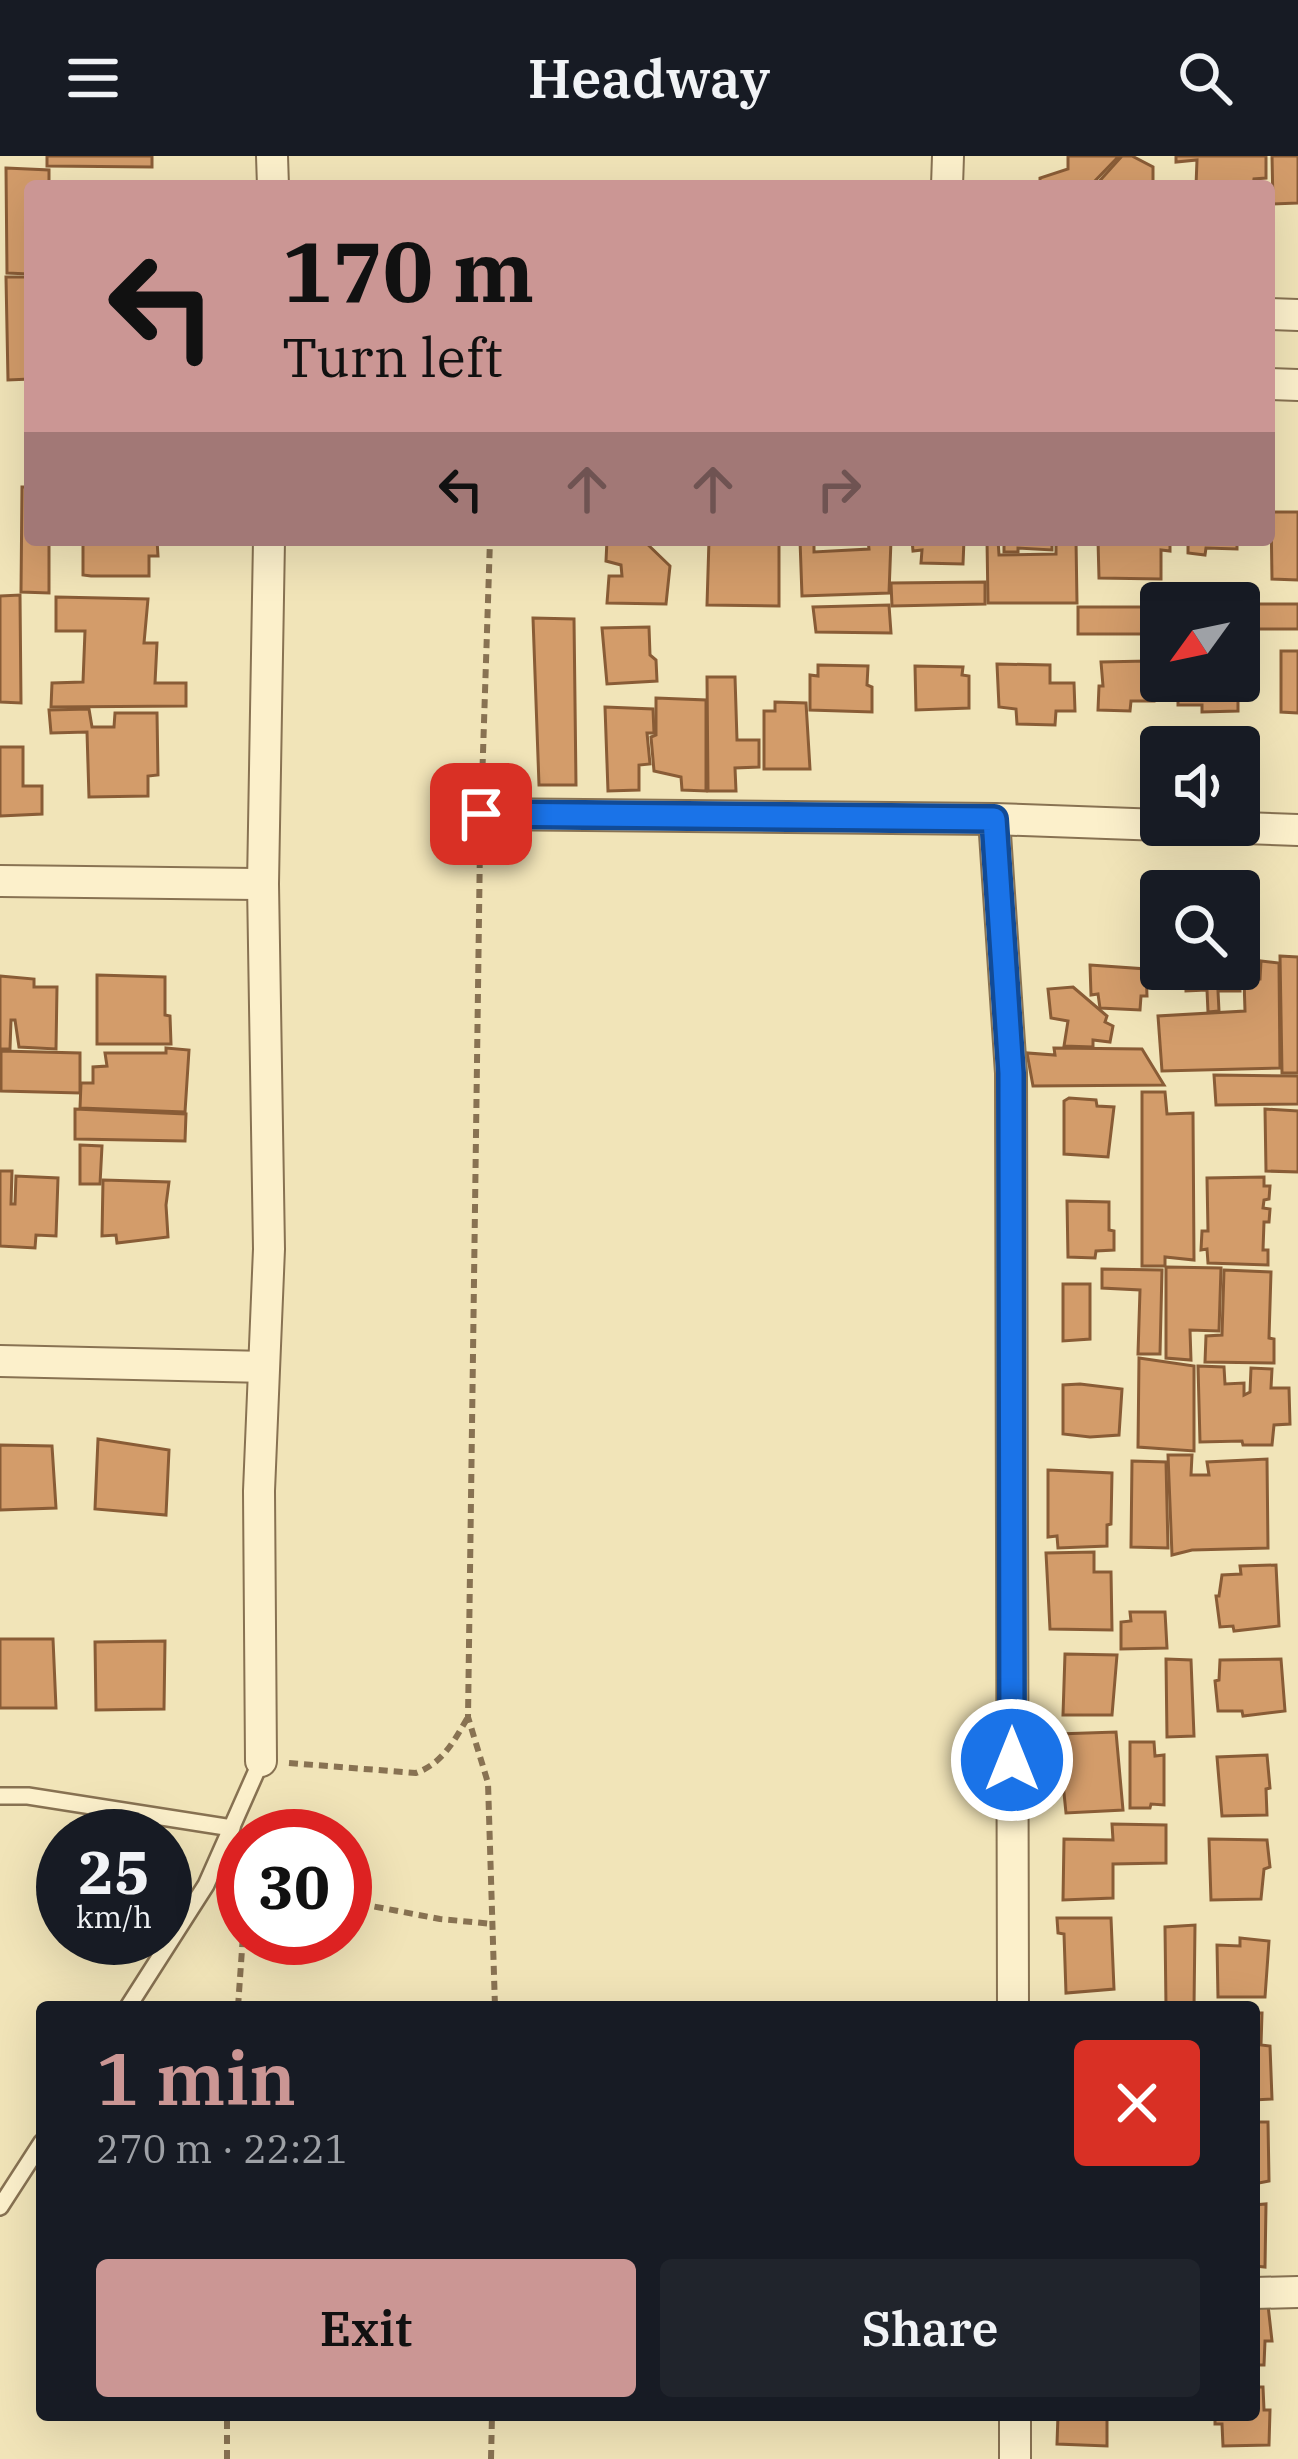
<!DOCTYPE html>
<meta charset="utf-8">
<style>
body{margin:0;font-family:"IBM Plex Serif",serif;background:#20242c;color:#f1f3f6;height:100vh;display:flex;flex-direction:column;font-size:45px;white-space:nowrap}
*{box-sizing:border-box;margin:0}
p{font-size:39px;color:#9ea1a6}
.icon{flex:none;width:66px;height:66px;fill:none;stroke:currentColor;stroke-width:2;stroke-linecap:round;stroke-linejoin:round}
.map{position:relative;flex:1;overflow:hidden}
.sheet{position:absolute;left:36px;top:1845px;width:1224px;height:420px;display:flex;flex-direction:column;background:#171b24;border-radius:12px;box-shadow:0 12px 48px #0002}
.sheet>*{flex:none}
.hud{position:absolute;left:24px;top:24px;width:1251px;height:366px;border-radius:12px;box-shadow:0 12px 48px #0002;background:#cb9694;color:#111;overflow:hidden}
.needle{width:78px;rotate:237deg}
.buttons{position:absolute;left:1140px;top:426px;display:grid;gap:24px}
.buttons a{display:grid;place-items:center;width:120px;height:120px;border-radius:12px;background:#171b24;box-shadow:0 12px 48px #0002;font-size:60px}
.speed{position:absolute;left:36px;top:1653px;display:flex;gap:24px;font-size:60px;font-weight:700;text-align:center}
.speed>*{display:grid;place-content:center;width:156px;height:156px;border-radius:50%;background:#171b24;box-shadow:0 12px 48px #0002;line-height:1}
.speed small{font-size:30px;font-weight:400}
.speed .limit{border:18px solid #d22;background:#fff;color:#111}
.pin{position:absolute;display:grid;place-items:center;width:102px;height:102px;color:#fff;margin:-51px;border-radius:24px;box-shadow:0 6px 18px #0006}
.me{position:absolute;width:132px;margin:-66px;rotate:0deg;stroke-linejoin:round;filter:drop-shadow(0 0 9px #0008)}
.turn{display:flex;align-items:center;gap:42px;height:252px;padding:0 60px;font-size:54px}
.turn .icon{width:156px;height:156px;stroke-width:2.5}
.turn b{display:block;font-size:84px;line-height:102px}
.lanes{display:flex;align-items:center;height:114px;padding:0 60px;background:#0003;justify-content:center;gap:60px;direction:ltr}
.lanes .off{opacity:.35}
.round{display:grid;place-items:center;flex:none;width:126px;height:126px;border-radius:12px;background:#20242c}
.overview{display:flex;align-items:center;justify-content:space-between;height:204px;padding:0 60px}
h1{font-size:72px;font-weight:600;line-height:90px;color:#cb9694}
.primary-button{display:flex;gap:24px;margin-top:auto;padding:24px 60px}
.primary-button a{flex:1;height:138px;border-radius:12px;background:#cb9694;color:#111;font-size:48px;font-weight:600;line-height:138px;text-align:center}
.primary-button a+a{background:#20242c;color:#f1f3f6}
header{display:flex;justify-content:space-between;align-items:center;height:156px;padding:0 60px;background:#171b24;font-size:54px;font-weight:600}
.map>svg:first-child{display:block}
.building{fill:#d39c6a;stroke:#895c36;stroke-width:3}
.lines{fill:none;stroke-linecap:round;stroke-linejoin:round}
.service-casing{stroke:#887252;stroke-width:20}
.minor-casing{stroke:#887252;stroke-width:34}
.path{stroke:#887252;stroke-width:6;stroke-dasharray:9 6;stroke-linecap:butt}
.service{stroke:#fcf0cb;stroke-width:15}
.minor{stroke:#fcf0cb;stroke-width:30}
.route-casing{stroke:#114b97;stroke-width:30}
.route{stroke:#1a73e8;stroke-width:21}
</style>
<header><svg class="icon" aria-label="menu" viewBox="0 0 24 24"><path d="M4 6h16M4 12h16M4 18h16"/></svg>Headway<svg class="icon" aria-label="search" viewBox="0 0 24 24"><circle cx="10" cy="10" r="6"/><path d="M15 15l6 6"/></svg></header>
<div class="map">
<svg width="1298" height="2303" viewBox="0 0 1298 2303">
<rect width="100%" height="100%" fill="#f1e4b8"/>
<g class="building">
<path d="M 47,0 L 152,0 L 152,11 L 47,10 Z"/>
<path d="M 1068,0 L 1119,0 L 1090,30 L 1040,30 L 1040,22 L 1068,13 Z"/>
<path d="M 1122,0 L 1132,0 L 1153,11 L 1153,30 L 1095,30 Z"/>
<path d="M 1176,0 L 1266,0 L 1266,22 L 1254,23 L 1253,30 L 1196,30 L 1197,4 L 1176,6 Z"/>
<path d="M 1272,0 L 1298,0 L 1298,47 L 1273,48 Z"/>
<path d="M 6,12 L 49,14 L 49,30 L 30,30 L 29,118 L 7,117 Z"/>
<path d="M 6,121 L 30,121 L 30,223 L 8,224 Z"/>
<path d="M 22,331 L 30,331 L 30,384 L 49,384 L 49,437 L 21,436 Z"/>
<path d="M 1271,356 L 1298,356 L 1298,424 L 1272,423 Z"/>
<path d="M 83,384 L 157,384 L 158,400 L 149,400 L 149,420 L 91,420 L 83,419 Z"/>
<path d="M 607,384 L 643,384 L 670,410 L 666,448 L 607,447 L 609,420 L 622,420 L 621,409 L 606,405 Z"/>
<path d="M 709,384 L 779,384 L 779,450 L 707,449 Z"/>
<path d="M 800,384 L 814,384 L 814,396 L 869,393 L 868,384 L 891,384 L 889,437 L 802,440 Z"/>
<path d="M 912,384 L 964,384 L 963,408 L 921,407 L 922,394 L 913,395 Z"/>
<path d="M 987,384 L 998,384 L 999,399 L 1056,398 L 1056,384 L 1076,384 L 1077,447 L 988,447 Z"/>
<path d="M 1004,384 L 1052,384 L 1052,394 L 1018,392 L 1018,396 L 1004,396 Z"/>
<path d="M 1098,384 L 1170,384 L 1170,395 L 1161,394 L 1161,423 L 1099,422 Z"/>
<path d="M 1188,384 L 1237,384 L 1237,393 L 1206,392 L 1205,399 L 1188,397 Z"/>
<path d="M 985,426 L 985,448 L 892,450 L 891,427 Z"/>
<path d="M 20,439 L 21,547 L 0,546 L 0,440 Z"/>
<path d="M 56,441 L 148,443 L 144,487 L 157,487 L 155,527 L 186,527 L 186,550 L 51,551 L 52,527 L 83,526 L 85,475 L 56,475 Z"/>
<path d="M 1255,448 L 1298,448 L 1298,473 L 1257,473 Z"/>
<path d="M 889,449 L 891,477 L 816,476 L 813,451 Z"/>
<rect x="1078" y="451" width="83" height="27"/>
<path d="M 533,462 L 574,463 L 576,629 L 539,629 Z"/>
<path d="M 649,471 L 650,499 L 656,504 L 657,525 L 607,528 L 602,472 Z"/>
<path d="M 1281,495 L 1298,495 L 1298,557 L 1281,556 Z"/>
<path d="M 1147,505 L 1147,520 L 1154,525 L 1154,545 L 1131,545 L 1130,555 L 1098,554 L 1099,530 L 1103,530 L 1101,506 Z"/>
<path d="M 997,508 L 1050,509 L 1050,527 L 1074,527 L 1075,555 L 1056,555 L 1055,569 L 1017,568 L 1016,553 L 999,551 Z"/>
<path d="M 818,509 L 868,510 L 867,529 L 872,531 L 872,556 L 810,554 L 810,519 L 818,520 Z"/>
<path d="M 915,510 L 963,511 L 962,519 L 969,520 L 969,552 L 916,554 Z"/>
<path d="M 707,521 L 735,521 L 737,584 L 759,584 L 759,611 L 735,612 L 736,635 L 708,635 Z"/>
<path d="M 1178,525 L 1238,525 L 1238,555 L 1202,556 L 1202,549 L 1178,549 Z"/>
<path d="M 656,542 L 706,544 L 706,635 L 682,634 L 681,621 L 654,615 L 651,581 L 656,579 Z"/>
<path d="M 775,546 L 806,547 L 810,613 L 764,613 L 764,555 L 775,555 Z"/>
<path d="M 605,551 L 653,553 L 654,577 L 647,577 L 650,608 L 639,609 L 639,634 L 608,635 Z"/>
<path d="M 89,553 L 92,571 L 114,571 L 115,557 L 157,557 L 158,619 L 148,620 L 148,640 L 89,641 L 87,576 L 51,577 L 49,554 Z"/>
<path d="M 0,591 L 23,591 L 23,630 L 42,630 L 42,658 L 0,660 Z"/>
<path d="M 1280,800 L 1298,801 L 1298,917 L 1282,917 Z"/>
<path d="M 1261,805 L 1279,807 L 1280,912 L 1162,915 L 1158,860 L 1245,855 L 1244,823 L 1260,823 Z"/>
<path d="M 1090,809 L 1146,813 L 1147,840 L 1141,840 L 1140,854 L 1100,852 L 1098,838 L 1091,839 Z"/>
<path d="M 1186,813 L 1226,813 L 1226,816 L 1239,817 L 1240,835 L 1218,835 L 1219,855 L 1208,856 L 1207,834 L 1186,835 Z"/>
<path d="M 97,819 L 165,821 L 165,859 L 170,860 L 171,888 L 97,888 Z"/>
<path d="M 0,820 L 34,823 L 34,831 L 57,831 L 56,893 L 19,891 L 15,864 L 11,864 L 10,893 L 0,893 Z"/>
<path d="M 1073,831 L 1107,860 L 1105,866 L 1113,870 L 1110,886 L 1093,884 L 1093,891 L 1064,890 L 1068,865 L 1051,862 L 1048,833 Z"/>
<path d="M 166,892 L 189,894 L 185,956 L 80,952 L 81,927 L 93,927 L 93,911 L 107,910 L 105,897 L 166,897 Z"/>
<path d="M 1054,892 L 1142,893 L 1164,929 L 1033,930 L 1027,897 L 1055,899 Z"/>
<path d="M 1,895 L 80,897 L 80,937 L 1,935 Z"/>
<path d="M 1214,919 L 1298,920 L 1298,948 L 1216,949 Z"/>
<path d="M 1142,936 L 1165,936 L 1167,958 L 1193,957 L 1194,1104 L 1165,1101 L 1165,1110 L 1142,1110 Z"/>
<path d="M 1069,942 L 1096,944 L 1097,950 L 1114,951 L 1108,1001 L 1064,998 L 1064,945 Z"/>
<path d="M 75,953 L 186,958 L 185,985 L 75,983 Z"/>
<path d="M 1265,953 L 1298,955 L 1298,1016 L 1266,1015 Z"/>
<path d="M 80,989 L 102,990 L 100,1028 L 80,1028 Z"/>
<path d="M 0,1015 L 12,1015 L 11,1048 L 15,1048 L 16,1020 L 58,1022 L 56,1080 L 36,1079 L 35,1092 L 0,1090 Z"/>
<path d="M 1264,1021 L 1264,1030 L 1270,1030 L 1269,1043 L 1264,1044 L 1263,1052 L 1270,1053 L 1269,1066 L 1264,1066 L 1263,1094 L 1268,1094 L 1268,1109 L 1208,1107 L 1207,1093 L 1201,1094 L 1202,1075 L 1208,1075 L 1207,1022 Z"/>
<path d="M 103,1024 L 169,1026 L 166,1049 L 168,1081 L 117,1087 L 116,1079 L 102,1080 Z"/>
<path d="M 1067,1045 L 1109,1046 L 1109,1074 L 1114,1075 L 1114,1094 L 1096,1095 L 1095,1102 L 1068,1101 Z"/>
<path d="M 1166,1111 L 1221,1112 L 1219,1175 L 1190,1174 L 1191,1204 L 1166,1202 Z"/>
<path d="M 1102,1113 L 1162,1114 L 1160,1198 L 1138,1198 L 1140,1134 L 1102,1132 Z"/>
<path d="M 1224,1114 L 1271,1116 L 1269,1182 L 1274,1183 L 1274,1207 L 1205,1206 L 1206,1180 L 1222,1179 Z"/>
<path d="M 1063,1128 L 1090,1128 L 1090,1183 L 1063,1185 Z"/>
<path d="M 1139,1202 L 1194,1210 L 1194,1295 L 1138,1291 Z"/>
<path d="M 1198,1210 L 1224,1211 L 1225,1228 L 1244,1227 L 1244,1239 L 1250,1236 L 1251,1212 L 1272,1213 L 1271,1232 L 1289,1232 L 1290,1268 L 1274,1269 L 1272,1289 L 1243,1289 L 1242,1285 L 1200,1286 Z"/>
<path d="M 1080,1228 L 1122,1233 L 1119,1279 L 1090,1281 L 1063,1278 L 1063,1229 Z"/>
<path d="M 98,1283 L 169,1294 L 166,1359 L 95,1353 Z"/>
<path d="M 0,1289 L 52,1290 L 56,1352 L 0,1354 Z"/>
<path d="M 1168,1299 L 1192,1299 L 1191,1319 L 1209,1319 L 1207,1306 L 1267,1303 L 1268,1392 L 1192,1394 L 1172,1399 Z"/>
<path d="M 1132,1305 L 1166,1306 L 1168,1392 L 1131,1391 Z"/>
<path d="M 1048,1314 L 1112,1317 L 1111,1368 L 1107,1369 L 1107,1390 L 1058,1392 L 1057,1380 L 1048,1381 Z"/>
<path d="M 1094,1396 L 1094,1416 L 1111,1416 L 1112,1474 L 1050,1473 L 1046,1397 Z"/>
<path d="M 1276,1409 L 1279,1470 L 1234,1475 L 1233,1470 L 1220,1471 L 1216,1440 L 1219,1440 L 1222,1419 L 1241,1418 L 1240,1410 Z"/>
<path d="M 1130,1456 L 1165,1456 L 1167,1492 L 1121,1493 L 1121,1466 L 1131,1465 Z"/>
<path d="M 0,1483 L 53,1483 L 56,1552 L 0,1552 Z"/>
<path d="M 165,1485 L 164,1553 L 96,1554 L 95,1486 Z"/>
<path d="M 1065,1498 L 1117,1499 L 1112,1559 L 1063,1559 Z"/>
<path d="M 1166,1503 L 1191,1504 L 1194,1580 L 1167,1581 Z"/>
<path d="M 1281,1503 L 1285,1555 L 1243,1560 L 1242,1555 L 1218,1555 L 1215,1525 L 1219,1524 L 1220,1504 Z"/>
<path d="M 1116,1576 L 1123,1654 L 1066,1657 L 1058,1578 Z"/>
<path d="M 1130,1586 L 1154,1586 L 1155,1600 L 1164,1599 L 1164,1649 L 1151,1648 L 1150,1652 L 1130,1652 Z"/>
<path d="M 1267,1599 L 1270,1632 L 1266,1633 L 1267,1659 L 1222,1660 L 1217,1601 Z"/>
<path d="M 1112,1668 L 1166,1669 L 1166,1707 L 1113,1708 L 1113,1742 L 1063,1744 L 1064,1683 L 1113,1684 Z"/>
<path d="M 1209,1683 L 1267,1684 L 1270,1711 L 1264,1713 L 1261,1743 L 1211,1744 Z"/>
<path d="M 1057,1762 L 1111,1762 L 1114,1833 L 1066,1837 L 1064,1778 L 1058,1777 Z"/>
<path d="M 1195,1769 L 1194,1851 L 1166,1851 L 1165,1771 Z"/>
<path d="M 1240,1782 L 1269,1785 L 1265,1841 L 1218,1841 L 1217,1789 L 1240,1790 Z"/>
<path d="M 1254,1857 L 1262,1857 L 1261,1889 L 1270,1890 L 1272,1943 L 1254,1944 Z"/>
<path d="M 1254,1966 L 1268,1966 L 1269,2025 L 1254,2028 Z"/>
<path d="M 1266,2048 L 1265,2111 L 1254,2110 L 1254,2049 Z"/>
<path d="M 1254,2149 L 1268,2149 L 1272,2185 L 1265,2185 L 1264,2209 L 1254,2209 Z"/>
<path d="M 1254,2231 L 1263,2231 L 1264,2254 L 1270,2254 L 1269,2289 L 1223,2290 L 1222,2268 L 1215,2268 L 1215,2259 L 1254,2259 Z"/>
<path d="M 1058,2259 L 1107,2259 L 1107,2290 L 1057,2288 Z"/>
</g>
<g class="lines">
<defs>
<g id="service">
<path d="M 0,1640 L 28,1640 L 232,1672"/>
<path d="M 128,1851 L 206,1729 L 261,1605"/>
<path d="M 0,2051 L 42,1986"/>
</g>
<g id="minor">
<path d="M 272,0 L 273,30"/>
<path d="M 947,30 L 948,0"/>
<path d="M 1269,158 L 1298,159"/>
<path d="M 1269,228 L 1298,229"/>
<path d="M 481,658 L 994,663 L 1298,674"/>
<path d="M 994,663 L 1011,917 L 1013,1851"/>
<path d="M 0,725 L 263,728"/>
<path d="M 0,1205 L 262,1211"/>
<path d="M 261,1605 L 259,1335 L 269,1093 L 263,728 L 269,384"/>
<path d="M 1254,2137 L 1298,2136"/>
<path d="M 1015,2259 L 1015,2303"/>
</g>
</defs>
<use href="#service" class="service-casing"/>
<use href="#minor" class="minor-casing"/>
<g class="path">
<path d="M 482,627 L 490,384"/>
<path d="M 480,688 L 468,1561 L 488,1627 L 495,1851"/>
<path d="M 289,1607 L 416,1617 C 443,1607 454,1585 468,1561"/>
<path d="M 345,1745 L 440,1763 L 493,1768"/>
<path d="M 238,1851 L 243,1779"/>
<path d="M 227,2303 L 227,2259"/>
<path d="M 491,2303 L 492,2259"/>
</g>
<use href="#service" class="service"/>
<use href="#minor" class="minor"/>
</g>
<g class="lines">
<defs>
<path id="route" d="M 481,658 L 994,663 L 1011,917 L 1012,1604"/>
</defs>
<use href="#route" class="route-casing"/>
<use href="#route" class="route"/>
</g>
</svg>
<div class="buttons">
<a><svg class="needle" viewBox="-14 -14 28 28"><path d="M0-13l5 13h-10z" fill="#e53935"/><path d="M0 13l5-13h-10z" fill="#9ea1a6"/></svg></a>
<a><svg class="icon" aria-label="sound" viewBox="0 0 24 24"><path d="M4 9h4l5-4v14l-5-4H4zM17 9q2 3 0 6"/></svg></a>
<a><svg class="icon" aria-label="search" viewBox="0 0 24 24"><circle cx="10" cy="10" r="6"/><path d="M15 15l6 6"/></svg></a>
</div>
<div class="speed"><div>25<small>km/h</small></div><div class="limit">30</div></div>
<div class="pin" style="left:481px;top:658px;background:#d93025"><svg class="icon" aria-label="arrive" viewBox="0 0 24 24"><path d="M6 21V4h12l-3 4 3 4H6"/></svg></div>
<svg class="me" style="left:1012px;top:1604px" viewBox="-20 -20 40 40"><circle r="17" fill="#1a73e8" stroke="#fff" stroke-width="3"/><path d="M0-11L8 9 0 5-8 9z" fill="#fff"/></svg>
<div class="hud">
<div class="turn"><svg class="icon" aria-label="left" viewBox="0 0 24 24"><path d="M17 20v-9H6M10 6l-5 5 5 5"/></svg><div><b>170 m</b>Turn left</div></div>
<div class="lanes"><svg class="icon" aria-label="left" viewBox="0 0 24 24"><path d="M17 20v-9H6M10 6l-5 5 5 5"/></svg><svg class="icon off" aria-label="ahead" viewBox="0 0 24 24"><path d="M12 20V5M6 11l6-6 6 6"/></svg><svg class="icon off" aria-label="ahead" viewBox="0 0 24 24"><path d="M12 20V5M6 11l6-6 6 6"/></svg><svg class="icon off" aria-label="right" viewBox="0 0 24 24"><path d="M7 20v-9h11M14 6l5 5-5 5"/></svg></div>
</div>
<section class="sheet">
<div class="overview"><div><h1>1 min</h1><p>270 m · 22:21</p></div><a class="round" style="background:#d93025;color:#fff"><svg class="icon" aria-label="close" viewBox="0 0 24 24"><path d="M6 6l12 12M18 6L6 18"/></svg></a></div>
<div class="primary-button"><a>Exit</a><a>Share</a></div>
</section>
</div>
